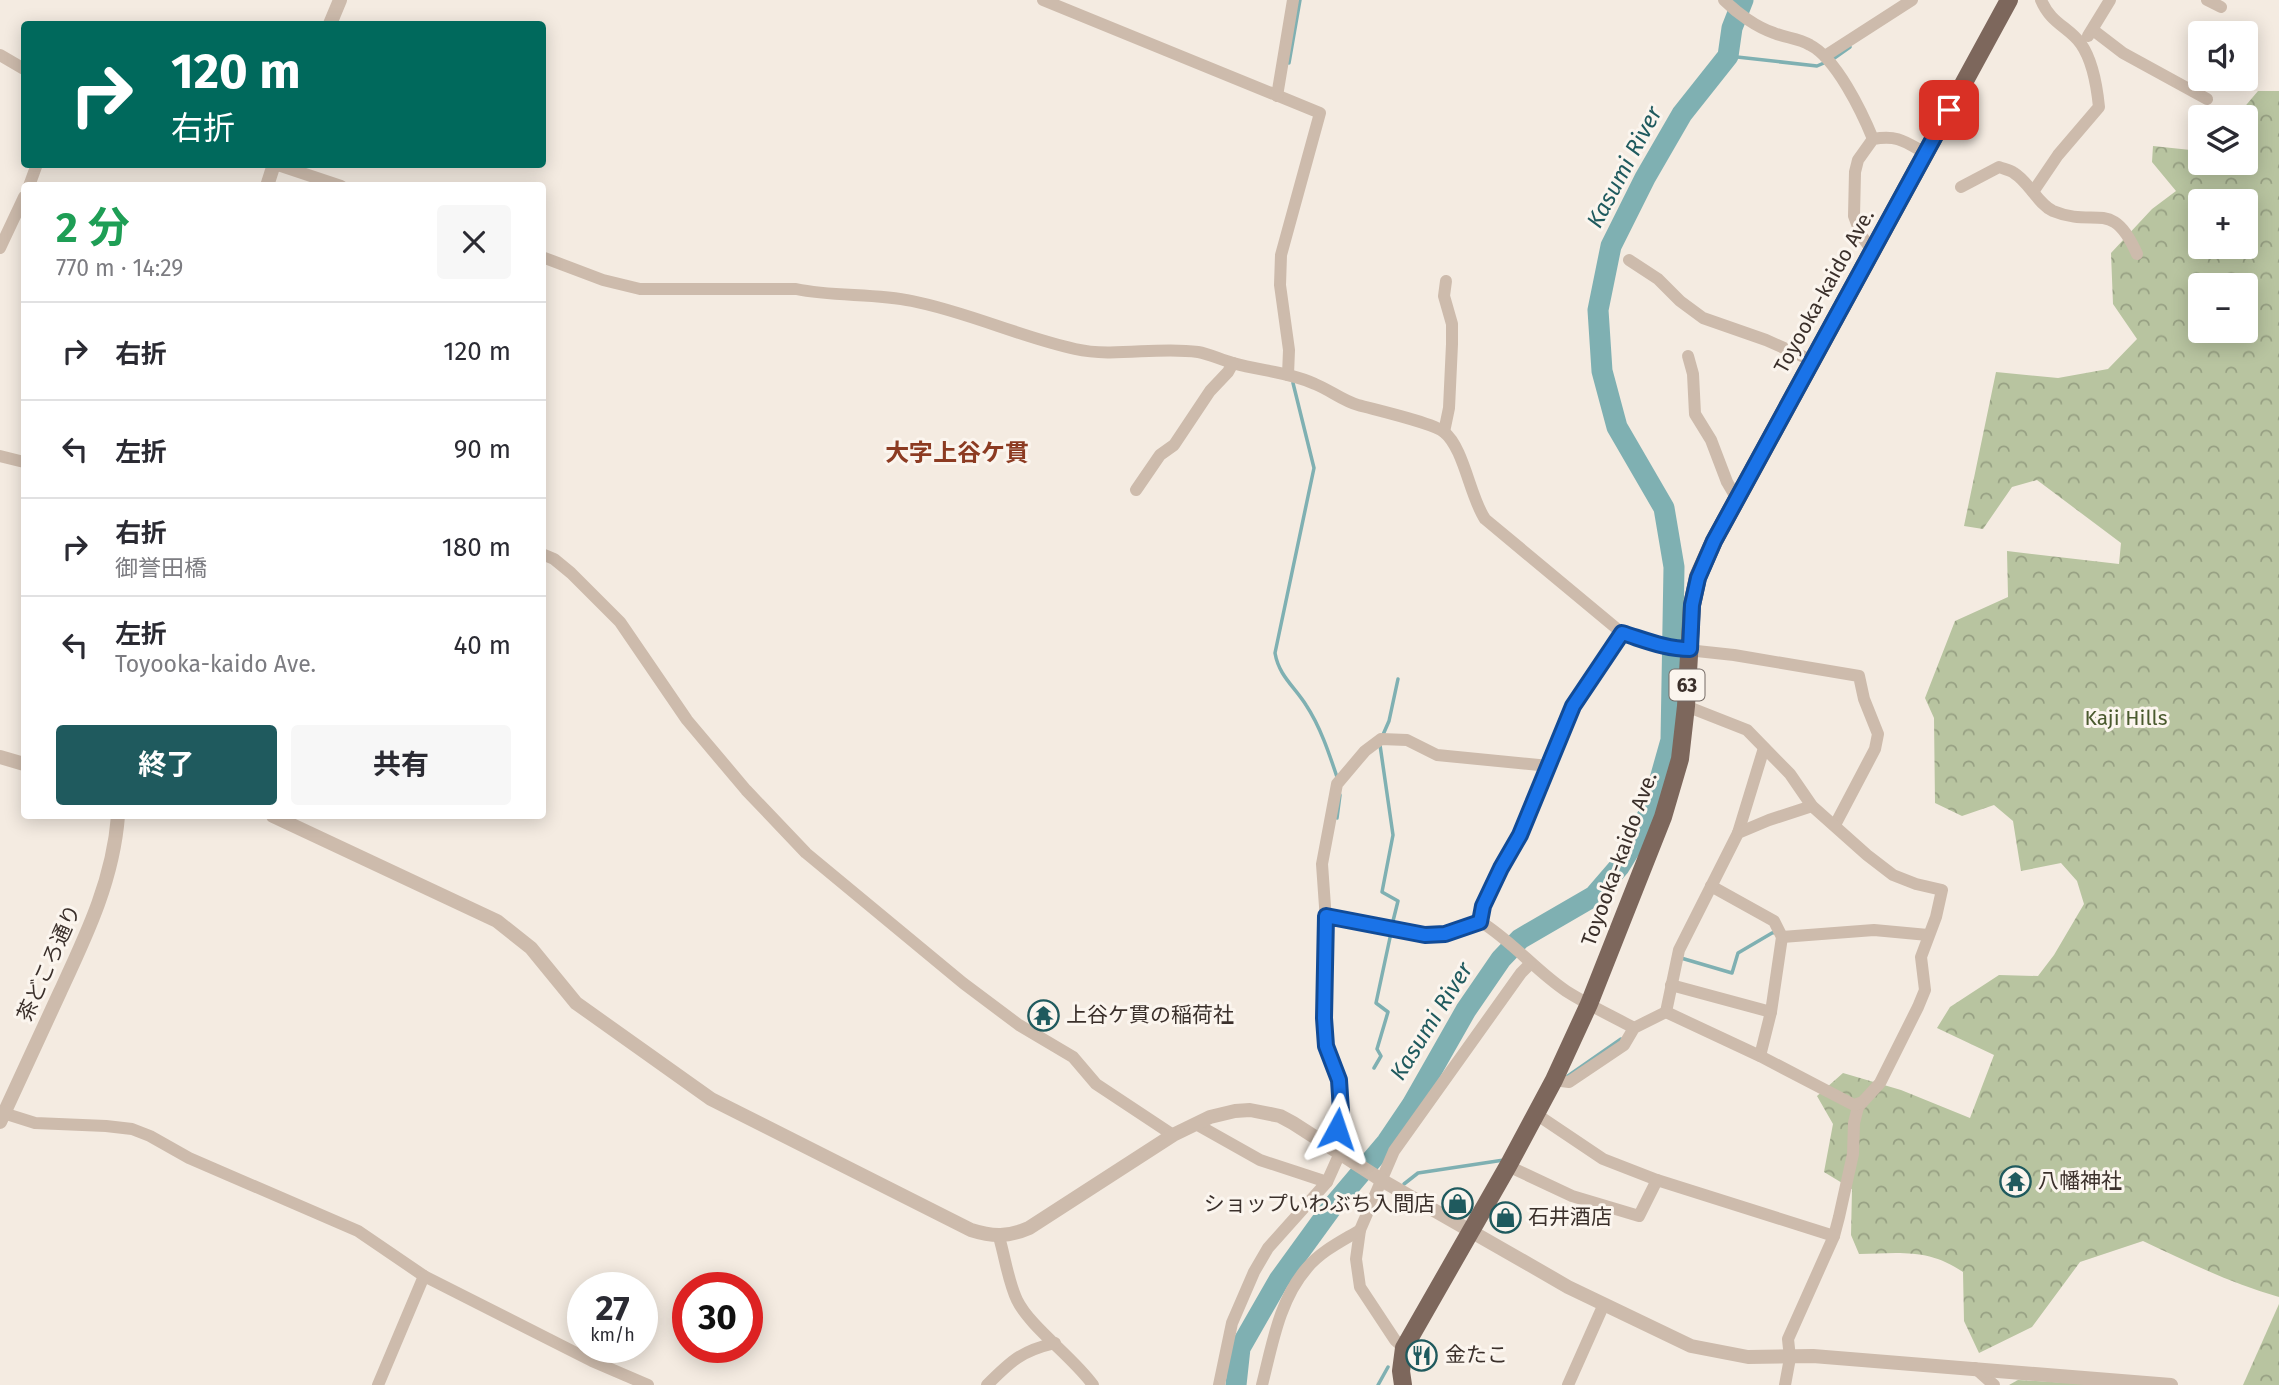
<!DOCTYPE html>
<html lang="ja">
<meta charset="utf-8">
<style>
body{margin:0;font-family:"Fira Sans","Noto Sans JP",sans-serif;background:#f7f7f7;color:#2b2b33;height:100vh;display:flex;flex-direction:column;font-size:26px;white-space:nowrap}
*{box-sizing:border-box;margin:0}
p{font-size:23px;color:#7c7c81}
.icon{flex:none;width:38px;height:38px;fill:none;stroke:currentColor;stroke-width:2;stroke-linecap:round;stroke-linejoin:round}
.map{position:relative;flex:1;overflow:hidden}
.sheet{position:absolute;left:21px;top:182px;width:525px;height:637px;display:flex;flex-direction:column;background:#fff;border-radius:7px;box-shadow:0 4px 18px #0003}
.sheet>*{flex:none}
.guide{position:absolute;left:21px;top:21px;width:525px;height:147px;border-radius:7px;box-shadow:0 4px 18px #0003;background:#00695c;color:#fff;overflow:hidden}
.buttons{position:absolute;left:2188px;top:21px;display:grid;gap:14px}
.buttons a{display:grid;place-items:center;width:70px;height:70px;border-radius:7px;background:#fff;box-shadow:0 4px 18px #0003;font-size:35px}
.speed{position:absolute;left:567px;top:1272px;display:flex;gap:14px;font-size:35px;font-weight:700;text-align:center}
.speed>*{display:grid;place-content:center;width:91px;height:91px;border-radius:50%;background:#fff;box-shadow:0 4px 18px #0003;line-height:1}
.speed small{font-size:18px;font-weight:400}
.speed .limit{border:10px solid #d22;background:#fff;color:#111}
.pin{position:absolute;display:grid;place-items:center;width:60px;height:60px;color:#fff;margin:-30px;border-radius:14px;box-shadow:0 4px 10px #0006}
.me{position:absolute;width:77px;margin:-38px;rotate:5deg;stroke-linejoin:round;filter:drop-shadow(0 0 5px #0008)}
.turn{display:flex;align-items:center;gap:24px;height:147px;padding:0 35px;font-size:32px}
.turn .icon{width:91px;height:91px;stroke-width:2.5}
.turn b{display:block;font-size:49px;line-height:60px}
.round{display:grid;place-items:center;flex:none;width:74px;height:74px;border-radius:7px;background:#f7f7f7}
.headline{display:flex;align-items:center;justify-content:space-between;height:119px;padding:0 35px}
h1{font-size:42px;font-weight:700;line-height:52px;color:#1e9e55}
.action{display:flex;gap:14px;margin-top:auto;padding:14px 35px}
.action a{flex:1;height:80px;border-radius:7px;background:#1f5a5e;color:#fff;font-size:28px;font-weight:700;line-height:80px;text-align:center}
.action a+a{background:#f7f7f7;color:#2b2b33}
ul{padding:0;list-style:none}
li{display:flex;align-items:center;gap:21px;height:98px;padding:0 35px;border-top:2px solid #e1e1e2}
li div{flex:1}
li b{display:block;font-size:26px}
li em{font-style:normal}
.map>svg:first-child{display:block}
.forest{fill:url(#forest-crowns);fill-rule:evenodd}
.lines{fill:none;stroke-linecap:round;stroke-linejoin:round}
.stream{stroke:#7fb0b2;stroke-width:3.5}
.river{stroke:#7fb0b2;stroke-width:21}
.minor{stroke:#cdbbac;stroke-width:12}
.tertiary{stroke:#cdbbac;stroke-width:14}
.primary{stroke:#7d675c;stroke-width:18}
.route-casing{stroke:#114b97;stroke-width:18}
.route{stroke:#1a73e8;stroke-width:12}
.labels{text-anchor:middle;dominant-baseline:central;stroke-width:6;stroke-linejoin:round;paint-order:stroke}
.shield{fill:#fbf5ee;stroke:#756b66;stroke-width:2}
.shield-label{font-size:19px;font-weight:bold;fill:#3b302b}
.street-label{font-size:21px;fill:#3b302b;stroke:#fbf5ee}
.park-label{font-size:21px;fill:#4a5a2e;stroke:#fbf5ee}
.poi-label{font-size:21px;fill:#3b302b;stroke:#fbf5ee;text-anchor:start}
.water-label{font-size:23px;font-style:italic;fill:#1f5a5e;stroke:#fbf5ee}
.quarter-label{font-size:24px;font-weight:bold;fill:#8c3b22;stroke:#fbf5ee}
</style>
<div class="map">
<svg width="2279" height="1385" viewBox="0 0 2279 1385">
<defs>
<pattern id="forest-crowns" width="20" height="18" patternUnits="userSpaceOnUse" patternTransform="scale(1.75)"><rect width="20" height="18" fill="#b8c4a0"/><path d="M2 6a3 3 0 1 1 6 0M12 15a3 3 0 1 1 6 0" fill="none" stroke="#97a083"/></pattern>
</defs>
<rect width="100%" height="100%" fill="#f4ebe1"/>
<g class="forest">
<path d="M 2258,91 L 2279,91 L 2279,1297 C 2232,1284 2188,1262 2143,1241 L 2080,1262 L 2032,1327 L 1979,1353 L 1964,1321 L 1963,1272 C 1929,1248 1898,1253 1859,1254 L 1851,1235 L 1852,1189 L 1824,1172 L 1833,1124 L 1817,1096 L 1843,1073 L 1901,1090 L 1970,1118 L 1994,1055 L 1937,1028 L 1950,1007 L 1999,975 L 2038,976 L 2054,955 L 2084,904 L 2077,881 L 2061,863 L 2021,871 L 2013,821 L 1994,805 L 1962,816 L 1935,803 L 1934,718 L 1925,698 L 1955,621 L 2008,597 L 2007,551 L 2119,564 L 2121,543 L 2037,480 L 2012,487 L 1983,529 L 1964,526 L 1996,372 L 2058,378 L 2108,369 L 2137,339 L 2113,304 L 2111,253 L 2152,209 L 2176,191 L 2152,162 L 2153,146 L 2200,151 L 2200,163 L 2245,163 L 2245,117 L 2236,117 ZM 2200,201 L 2245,201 L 2245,247 L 2200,247 ZM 2200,285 L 2245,285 L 2245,331 L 2200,331 Z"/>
<path d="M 2279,1304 L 2279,1385 L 2243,1385 Z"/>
<path d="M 2018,1380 L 2085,1384 L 2095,1385 L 2009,1385 Z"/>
</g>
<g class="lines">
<g class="stream">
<path d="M 1728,56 L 1817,66 L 1833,59 L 1850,47"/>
<path d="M 1289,63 L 1300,0"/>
<path d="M 1293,383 L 1314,468 L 1275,653 C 1279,676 1294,686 1306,705 C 1320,726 1329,753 1337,777"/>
<path d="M 1382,737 L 1389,721 L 1398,679"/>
<path d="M 1380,745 L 1393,835 L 1382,892 L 1398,901 L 1392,925"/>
<path d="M 1337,818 L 1340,795"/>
<path d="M 1681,958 L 1732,973 L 1738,953 L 1772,933 L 1777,932"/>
<path d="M 1374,1068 L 1381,1056 L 1377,1049 L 1388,1012 L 1376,1003 L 1391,933"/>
<path d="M 1565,1078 L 1621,1039"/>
<path d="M 1404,1184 L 1418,1173 L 1504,1160"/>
<path d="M 1378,1385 L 1388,1367"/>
</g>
<path class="river" d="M 1236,1385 L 1240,1348 L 1279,1280 L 1332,1207 L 1387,1142 L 1412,1105 L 1466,1010 L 1501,959 L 1520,939 L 1594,896 L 1619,867 L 1638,836 L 1653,804 L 1671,740 L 1674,567 L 1664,508 L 1617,427 L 1602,371 L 1598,310 L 1611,246 L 1645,178 L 1682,114 L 1728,56 L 1732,28 L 1743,0"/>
<g class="minor">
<path d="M 1043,0 L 1320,113 L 1281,255 L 1280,285 L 1289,350 L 1288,375"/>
<path d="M 1724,0 C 1737,13 1756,27 1774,33 C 1786,38 1798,38 1810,45 C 1836,58 1862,112 1873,139"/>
<path d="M 2207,0 L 2221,7"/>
<path d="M 2093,30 L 2123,53 L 2207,99"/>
<path d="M 2088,36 L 2110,0"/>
<path d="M 0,55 L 24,69"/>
<path d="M 1825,56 L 1912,0"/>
<path d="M 1277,96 L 1293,0"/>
<path d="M 275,164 L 341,186"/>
<path d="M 29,186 L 37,164"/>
<path d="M 1961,187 L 1999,167 C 2004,169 2010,170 2014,173 C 2029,182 2038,204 2053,211 C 2096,229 2112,197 2137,254"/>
<path d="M 2033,192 L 2058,155 L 2099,107 C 2097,87 2093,61 2081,44 C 2069,27 2051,24 2041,0"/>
<path d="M 0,248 L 24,197"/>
<path d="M 1873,252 L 1861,235 L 1854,216 L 1855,172 L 1858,160 L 1873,139 C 1898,135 1904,141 1925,153"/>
<path d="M 542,257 L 603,280 L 640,289 L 796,289 C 834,297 874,293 912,301 C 968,312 1020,337 1075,349 C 1115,358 1157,346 1198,352 C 1210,354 1221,360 1233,363 C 1260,371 1289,372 1315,384 C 1330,390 1343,401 1358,405 C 1376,410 1433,423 1444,432 C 1464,448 1470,497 1485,519 L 1622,633 L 1645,641 L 1678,649 L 1734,655 L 1859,676 L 1864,699 L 1878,734 L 1875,749 L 1835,825"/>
<path d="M 1629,260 L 1658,279 L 1680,301 L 1703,318 L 1766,340 L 1811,360"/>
<path d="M 1688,356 L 1693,374 L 1695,414 L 1711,440 L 1727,482 L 1737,499"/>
<path d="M 1444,432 L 1449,408 L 1452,344 L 1452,324 L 1444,296 L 1446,281"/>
<path d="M 0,456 L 24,462"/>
<path d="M 1136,490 L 1160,455 L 1174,445 L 1210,391 L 1228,372 L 1233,363"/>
<path d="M 542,554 L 554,559 L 571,573 L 620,622 L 687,720 L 746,790 L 806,853 L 963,983 L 1019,1025 L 1073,1057 L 1096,1084 L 1173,1135"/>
<path d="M 1686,706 L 1747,730 L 1790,774 L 1812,806 L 1867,855 L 1893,875 L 1916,884 L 1942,890 L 1936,917 L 1921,957 L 1925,990 L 1918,1007 L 1880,1083 L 1858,1107 L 1854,1123 L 1853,1154 L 1839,1217 L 1834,1236 L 1788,1339 L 1790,1358 L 1785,1385"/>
<path d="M 1738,833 L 1764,748"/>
<path d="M 1711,886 L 1774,921 L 1782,937 L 1771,1012 L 1760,1056"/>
<path d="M 1326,916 L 1425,935 L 1445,934 L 1481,922"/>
<path d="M 1481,922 L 1483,906 L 1520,835 L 1573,706 L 1622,633"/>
<path d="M 1481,922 C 1512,941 1536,971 1566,991 C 1588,1005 1612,1016 1634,1028"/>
<path d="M 1782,937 L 1874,930 L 1928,935"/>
<path d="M 1671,985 L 1771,1012"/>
<path d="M 1666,1012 L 1679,950 L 1738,833 L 1769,820 L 1812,806"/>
<path d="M 1666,1012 L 1760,1056 L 1854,1105 L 1860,1103"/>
<path d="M 1554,1080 L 1569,1082 L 1624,1045 L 1634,1028 L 1666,1012"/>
<path d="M 0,1112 L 35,1123 L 106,1126 L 132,1129 L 150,1136 L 189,1158 L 358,1231 L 424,1276 L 592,1361 L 648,1385"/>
<path d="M 1536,1114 L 1603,1159 L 1657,1180 L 1834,1236"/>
<path d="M 1196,1124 L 1260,1160 L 1327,1182"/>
<path d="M 1332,1147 L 1341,1111 L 1339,1080 L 1326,1046 L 1324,1018 L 1327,935 L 1322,864 L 1337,784 L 1365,751 L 1381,739 L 1407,740 L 1437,755 L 1549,766"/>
<path d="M 1508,1166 L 1572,1196 L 1639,1216 L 1657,1180"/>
<path d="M 999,1237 C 1005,1257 1008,1281 1017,1300 C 1030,1327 1073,1357 1093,1385"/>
<path d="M 1404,1348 L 1395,1340 L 1360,1287 L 1356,1259 L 1360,1230 L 1394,1151 L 1521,973 L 1530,964"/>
<path d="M 1975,1368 L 1994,1385"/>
<path d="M 378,1385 L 424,1276"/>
<path d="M 987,1385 C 1011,1361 1021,1351 1055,1343"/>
<path d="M 1219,1385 L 1232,1323 L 1254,1272 L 1268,1248 L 1327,1182 L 1340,1153"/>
<path d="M 1262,1385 C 1272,1346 1279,1300 1307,1268 C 1321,1251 1342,1241 1360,1230"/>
<path d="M 1568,1385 L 1604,1304"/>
</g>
<g class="tertiary">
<path d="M 330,24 L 340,0"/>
<path d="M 267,186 L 274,164"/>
<path d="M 0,757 L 24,764"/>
<path d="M 273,816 L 497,921 L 531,948 L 576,1003 L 711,1099 L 971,1230 C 993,1237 1008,1237 1029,1228 L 1173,1135 L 1210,1117 L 1235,1111 L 1250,1110 L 1280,1116 L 1293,1123 L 1383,1181 L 1530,1265 L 1568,1287 L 1691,1346 L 1748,1357 L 1813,1356 L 2171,1385"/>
<path d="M 0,1122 C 20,1079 40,1035 60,992 C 87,934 113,880 118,816"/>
</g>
<path class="primary" d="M 1403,1385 L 1401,1371 L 1404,1348 L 1508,1166 L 1554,1080 L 1589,1004 L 1663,817 L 1680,759 L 1686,706 L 1692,605 L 1698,577 L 1714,541 L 2009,0"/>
</g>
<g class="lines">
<defs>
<path id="route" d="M 1337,1129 L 1341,1111 L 1339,1080 L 1326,1046 L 1324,1018 L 1326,916 L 1425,935 L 1445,934 L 1480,922 L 1483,906 L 1501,868 L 1520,835 L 1573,706 L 1622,633 C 1645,640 1666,649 1690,649 L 1692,605 L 1698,578 L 1714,541 L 1949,110"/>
</defs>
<use href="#route" class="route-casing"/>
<use href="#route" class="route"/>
</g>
<defs>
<symbol id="temple-ring" viewBox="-11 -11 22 22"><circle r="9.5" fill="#fbf5ee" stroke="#1f5a5e" stroke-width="1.5"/><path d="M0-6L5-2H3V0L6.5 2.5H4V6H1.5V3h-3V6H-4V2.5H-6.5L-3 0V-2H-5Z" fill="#1f5a5e"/></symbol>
<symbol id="shop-ring" viewBox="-11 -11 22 22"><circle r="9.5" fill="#fbf5ee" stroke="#1f5a5e" stroke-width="1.5"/><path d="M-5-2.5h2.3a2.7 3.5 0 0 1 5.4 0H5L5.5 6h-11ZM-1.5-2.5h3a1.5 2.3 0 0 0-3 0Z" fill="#1f5a5e"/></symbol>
<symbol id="restaurant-ring" viewBox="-11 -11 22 22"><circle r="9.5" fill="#fbf5ee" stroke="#1f5a5e" stroke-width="1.5"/><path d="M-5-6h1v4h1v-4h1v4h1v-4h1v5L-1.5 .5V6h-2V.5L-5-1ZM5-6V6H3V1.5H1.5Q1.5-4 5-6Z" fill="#1f5a5e"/></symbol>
</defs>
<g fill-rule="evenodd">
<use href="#temple-ring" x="1026" y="998" width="35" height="35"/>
<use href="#temple-ring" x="1998" y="1164" width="35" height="35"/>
<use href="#shop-ring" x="1440" y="1186" width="35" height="35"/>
<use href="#shop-ring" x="1488" y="1200" width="35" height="35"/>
<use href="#restaurant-ring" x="1404" y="1338" width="35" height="35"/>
</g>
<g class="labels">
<rect class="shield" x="1669.5" y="669.5" width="35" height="31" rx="5"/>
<g class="shield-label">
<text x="1687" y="685">63</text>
</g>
<g class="street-label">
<text transform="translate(1824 291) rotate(-61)">Toyooka-kaido Ave.</text>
<text transform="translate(1619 859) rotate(-70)">Toyooka-kaido Ave.</text>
<text transform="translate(49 963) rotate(-66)">茶どころ通り</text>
</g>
<g class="park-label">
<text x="2126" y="718">Kaji Hills</text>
</g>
<g class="poi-label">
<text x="1066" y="1015">上谷ケ貫の稲荷社</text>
<text x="2038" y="1181">八幡神社</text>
<text x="1435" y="1204" text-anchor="end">ショップいわぶち入間店</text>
<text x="1528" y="1217">石井酒店</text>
<text x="1445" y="1355">金たこ</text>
</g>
<g class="water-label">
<text transform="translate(1624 167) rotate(-62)">Kasumi River</text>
<text transform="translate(1431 1021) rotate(-58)">Kasumi River</text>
</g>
<g class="quarter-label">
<text x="957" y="453">大字上谷ケ貫</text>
</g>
</g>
</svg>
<div class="buttons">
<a><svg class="icon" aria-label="sound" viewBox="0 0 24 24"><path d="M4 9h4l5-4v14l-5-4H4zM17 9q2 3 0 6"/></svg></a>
<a><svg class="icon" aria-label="layers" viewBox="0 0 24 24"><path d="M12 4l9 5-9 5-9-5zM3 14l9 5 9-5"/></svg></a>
<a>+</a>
<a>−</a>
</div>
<div class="speed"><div>27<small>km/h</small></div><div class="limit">30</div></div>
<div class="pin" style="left:1949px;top:110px;background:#d93025"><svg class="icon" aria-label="arrive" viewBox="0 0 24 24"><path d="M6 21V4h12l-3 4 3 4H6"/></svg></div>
<svg class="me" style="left:1337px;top:1129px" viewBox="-20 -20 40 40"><path d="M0-17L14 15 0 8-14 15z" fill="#1a73e8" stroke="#fff" stroke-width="4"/></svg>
<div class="guide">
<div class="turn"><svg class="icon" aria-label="right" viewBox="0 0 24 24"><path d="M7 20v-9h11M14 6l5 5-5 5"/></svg><div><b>120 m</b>右折</div></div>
</div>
<section class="sheet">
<div class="headline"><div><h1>2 分</h1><p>770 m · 14:29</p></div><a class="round"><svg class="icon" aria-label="close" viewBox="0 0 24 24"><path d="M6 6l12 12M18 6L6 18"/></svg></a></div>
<ul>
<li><svg class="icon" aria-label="right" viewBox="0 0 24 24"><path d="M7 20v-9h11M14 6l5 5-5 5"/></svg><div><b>右折</b></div><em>120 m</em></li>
<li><svg class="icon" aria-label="left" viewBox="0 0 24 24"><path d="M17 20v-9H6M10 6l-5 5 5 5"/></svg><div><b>左折</b></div><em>90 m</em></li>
<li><svg class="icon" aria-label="right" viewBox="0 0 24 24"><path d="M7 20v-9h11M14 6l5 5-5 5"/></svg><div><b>右折</b><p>御誉田橋</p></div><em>180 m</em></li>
<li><svg class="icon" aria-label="left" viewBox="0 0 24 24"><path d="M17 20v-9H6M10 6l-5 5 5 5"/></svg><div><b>左折</b><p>Toyooka-kaido Ave.</p></div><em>40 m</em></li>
</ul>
<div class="action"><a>終了</a><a>共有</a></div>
</section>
</div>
